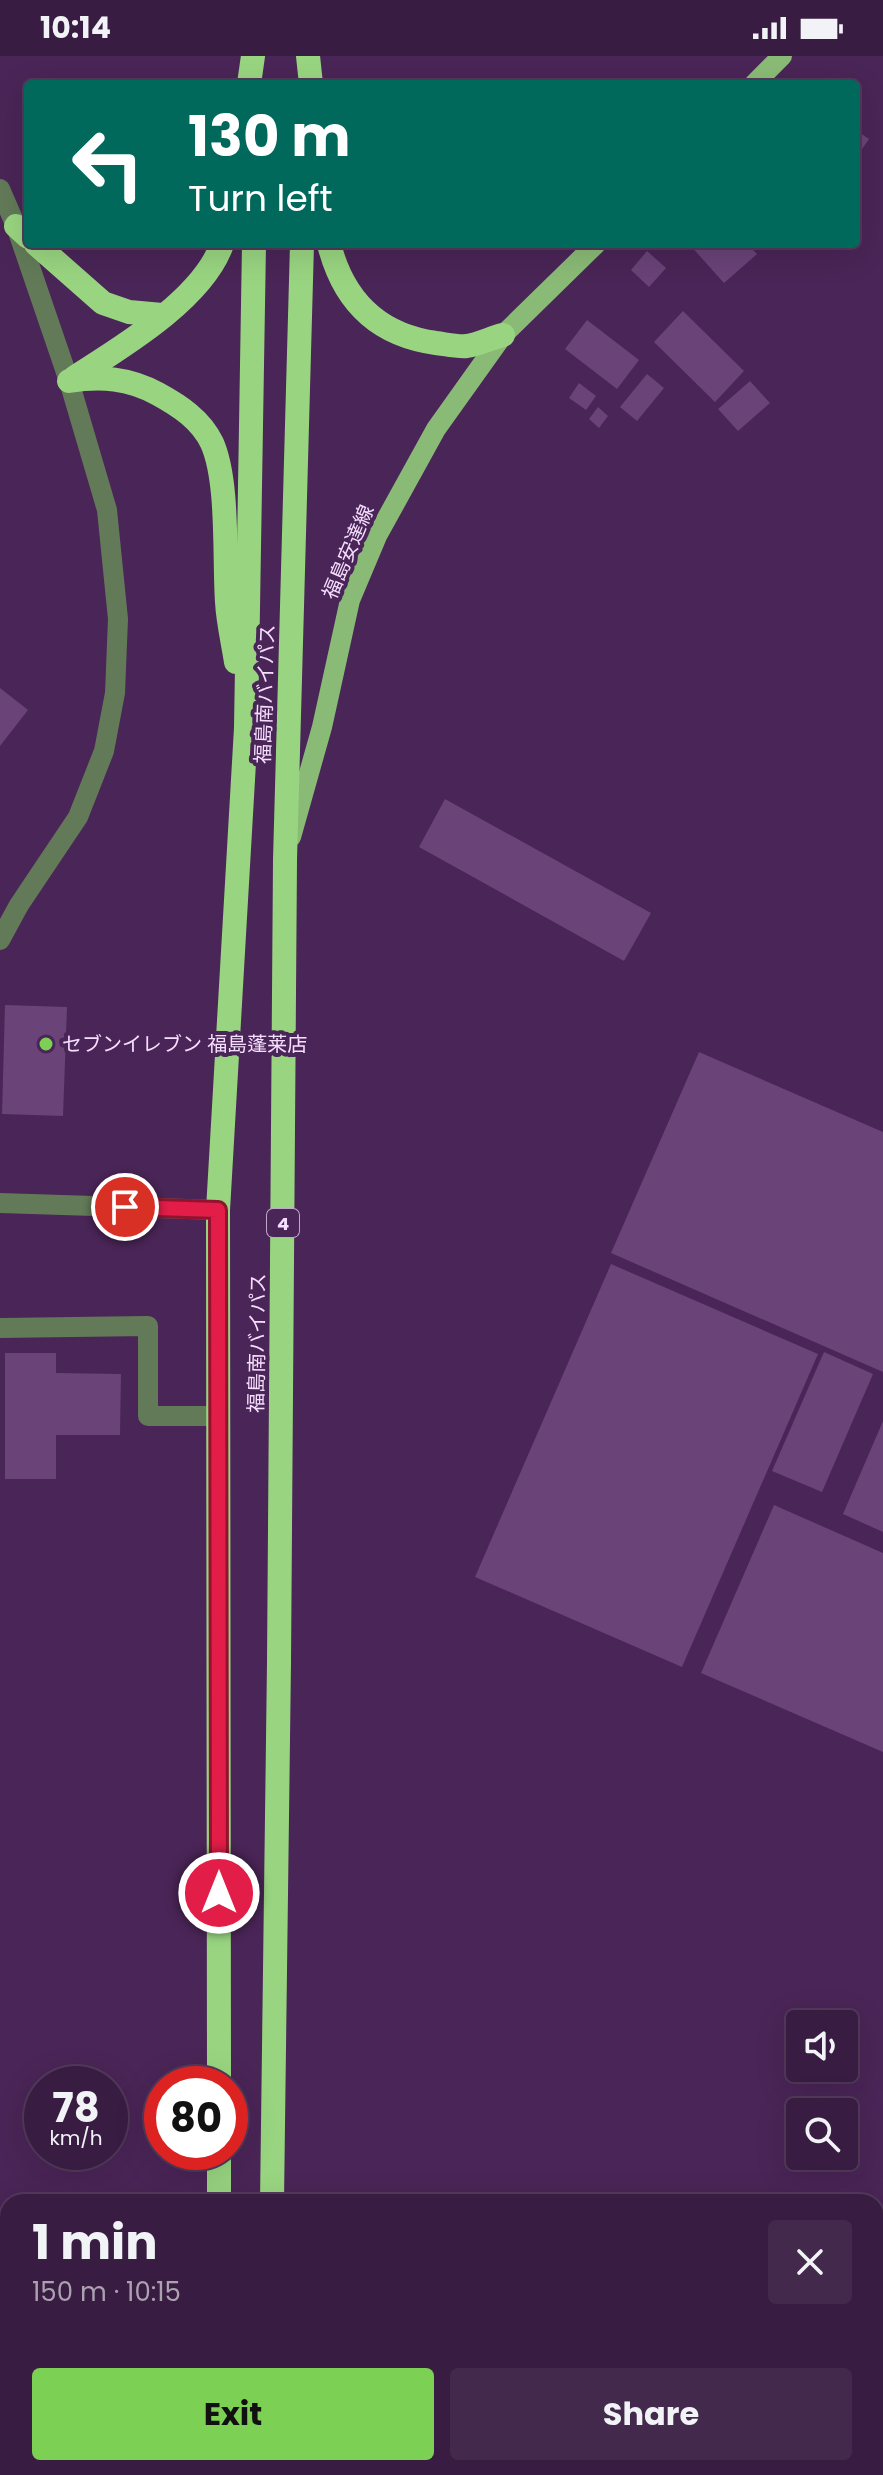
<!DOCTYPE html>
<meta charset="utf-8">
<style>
body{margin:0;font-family:Poppins,"Noto Sans JP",sans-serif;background:#43294c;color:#f1f3f6;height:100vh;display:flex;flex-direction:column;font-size:30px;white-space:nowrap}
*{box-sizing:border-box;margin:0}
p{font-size:26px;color:#aba1b1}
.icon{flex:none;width:44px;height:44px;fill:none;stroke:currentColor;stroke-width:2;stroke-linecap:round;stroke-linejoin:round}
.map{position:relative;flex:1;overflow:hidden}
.drawer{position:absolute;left:0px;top:2138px;width:884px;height:282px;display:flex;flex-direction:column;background:#381c41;border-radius:24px 24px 0 0;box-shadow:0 8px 32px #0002,0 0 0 2px #523a5a}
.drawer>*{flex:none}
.guide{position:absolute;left:24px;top:24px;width:836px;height:168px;border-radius:8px;box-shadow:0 8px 32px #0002,0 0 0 2px #523a5a;background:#00695c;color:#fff;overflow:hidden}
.buttons{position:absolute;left:786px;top:1954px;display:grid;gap:16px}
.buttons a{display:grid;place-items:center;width:72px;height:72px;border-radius:8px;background:#381c41;box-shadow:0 8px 32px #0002,0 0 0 2px #523a5a;font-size:40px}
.speed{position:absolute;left:24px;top:2010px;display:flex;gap:16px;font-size:40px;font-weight:700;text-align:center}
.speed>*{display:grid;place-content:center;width:104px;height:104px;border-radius:50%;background:#381c41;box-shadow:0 8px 32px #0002,0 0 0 2px #523a5a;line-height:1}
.speed small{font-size:20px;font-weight:400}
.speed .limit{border:12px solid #d22;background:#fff;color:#111}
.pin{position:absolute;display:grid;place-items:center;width:68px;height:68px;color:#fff;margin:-34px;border:4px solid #fff;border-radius:50%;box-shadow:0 2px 8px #0007}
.me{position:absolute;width:88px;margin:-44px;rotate:0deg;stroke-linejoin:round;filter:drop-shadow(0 0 6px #0008)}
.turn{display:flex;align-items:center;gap:28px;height:168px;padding:0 32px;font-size:36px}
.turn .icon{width:104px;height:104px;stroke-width:2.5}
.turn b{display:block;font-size:56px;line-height:68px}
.round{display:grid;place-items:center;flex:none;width:84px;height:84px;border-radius:8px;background:#43294c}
.summary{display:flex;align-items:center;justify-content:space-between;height:136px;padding:0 32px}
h1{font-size:48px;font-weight:700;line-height:60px}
.button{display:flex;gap:16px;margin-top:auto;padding:16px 32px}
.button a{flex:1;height:92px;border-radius:8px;background:#7cd155;color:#111;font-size:32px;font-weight:700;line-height:92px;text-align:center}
.button a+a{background:#43294c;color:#f1f3f6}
.status{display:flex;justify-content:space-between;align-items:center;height:56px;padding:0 40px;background:#381c41;direction:ltr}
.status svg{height:22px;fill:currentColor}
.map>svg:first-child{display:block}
.building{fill:#6a4378}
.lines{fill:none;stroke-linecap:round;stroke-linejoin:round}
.minor{stroke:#627a58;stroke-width:20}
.major{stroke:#8abb76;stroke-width:20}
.highway{stroke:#99d581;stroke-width:24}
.route-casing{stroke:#92132f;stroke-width:20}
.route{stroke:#e11d48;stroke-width:14}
.poi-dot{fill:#7cd155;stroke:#4a2557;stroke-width:3}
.labels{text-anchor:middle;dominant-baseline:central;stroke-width:8;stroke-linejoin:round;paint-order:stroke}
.shield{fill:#4a2557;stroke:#c2a7cc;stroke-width:2}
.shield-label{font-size:18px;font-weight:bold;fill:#f6dffe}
.street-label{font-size:20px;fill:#f6dffe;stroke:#4a2557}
.poi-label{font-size:20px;fill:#f6dffe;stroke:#4a2557;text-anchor:start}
</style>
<div class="status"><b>10:14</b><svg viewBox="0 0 49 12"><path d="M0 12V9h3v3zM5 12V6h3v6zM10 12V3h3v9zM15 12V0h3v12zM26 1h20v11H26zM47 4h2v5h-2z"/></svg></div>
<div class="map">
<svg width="883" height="2419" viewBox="0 0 883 2419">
<rect width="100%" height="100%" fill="#4a2557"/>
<g class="building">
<path d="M 856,74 L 869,83 L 856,102 Z"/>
<path d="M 689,188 L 747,188 L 757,198 L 724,227 Z"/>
<path d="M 647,195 L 666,212 L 649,231 L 631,214 Z"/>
<path d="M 683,255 L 744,315 L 715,346 L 654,286 Z"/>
<path d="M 587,264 L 639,304 L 617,333 L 565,293 Z"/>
<path d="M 647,318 L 664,332 L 637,365 L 620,351 Z"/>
<path d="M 750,325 L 770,347 L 738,375 L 718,353 Z"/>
<path d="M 579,327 L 596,340 L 586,354 L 569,342 Z"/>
<path d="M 598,351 L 608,360 L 599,372 L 589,363 Z"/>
<path d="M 0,632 L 28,654 L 0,690 Z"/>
<path d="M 445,743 L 651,857 L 624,905 L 419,791 Z"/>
<path d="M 5,949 L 67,951 L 63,1060 L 2,1058 Z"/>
<path d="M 699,996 L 883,1076 L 883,1316 L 611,1197 Z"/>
<path d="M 611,1208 L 818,1298 L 682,1611 L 475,1521 Z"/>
<path d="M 824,1296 L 873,1318 L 822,1436 L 772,1415 Z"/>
<path d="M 5,1297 L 56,1297 L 56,1317 L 121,1318 L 120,1379 L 56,1379 L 56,1423 L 5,1423 Z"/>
<path d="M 883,1365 L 883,1476 L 843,1458 Z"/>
<path d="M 774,1449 L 883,1497 L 883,1696 L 701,1617 Z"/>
</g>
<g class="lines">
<g class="minor">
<path d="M 0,133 L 16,170 L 69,325 L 107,454 L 118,563 L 115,637 L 104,695 L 78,761 L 19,849 L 0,884"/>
<path d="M 0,1147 L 218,1154"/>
<path d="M 0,1272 L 148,1270 L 148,1360 L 218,1360"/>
<path d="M 0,2319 L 8,2310"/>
</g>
<g class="major">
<path d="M 754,28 L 782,0"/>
<path d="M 291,781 L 322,671 L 350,544 L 377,480 L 436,373 L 503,279 L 596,188"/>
</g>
<g class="highway">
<path d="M 308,0 L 311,28"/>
<path d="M 249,28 L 253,0"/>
<path d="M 16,170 L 28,181"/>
<path d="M 36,188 L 103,247 L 129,256 L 162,259"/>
<path d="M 329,188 C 343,244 377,279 436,287 C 445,288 457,291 467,290 C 479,288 491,282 503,279"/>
<path d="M 75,321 C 122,291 203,243 222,188"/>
<path d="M 69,325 C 101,320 129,322 158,338 C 180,350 201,364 212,387 C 229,425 224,502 227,546 C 228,566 233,586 236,606"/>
<path d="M 219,2028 L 218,1154 L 246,672 L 254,188"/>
<path d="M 219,2096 L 219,2146"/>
<path d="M 272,2146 L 279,1606 L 285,804 L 302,188"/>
<path d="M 219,2412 L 219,2419"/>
<path d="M 268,2419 L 268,2412"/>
</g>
</g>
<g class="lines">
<defs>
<path id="route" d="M 125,1151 L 218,1154 L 219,1837"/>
</defs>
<use href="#route" class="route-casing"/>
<use href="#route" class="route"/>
</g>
<circle class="poi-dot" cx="46" cy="988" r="8"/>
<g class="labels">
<rect class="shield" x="267" y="1153" width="32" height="28" rx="6"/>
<g class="shield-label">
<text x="283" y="1167">4</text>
</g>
<g class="street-label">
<text transform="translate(348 496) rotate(-67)">福島安達線</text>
<text transform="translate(265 638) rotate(-88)">福島南バイパス</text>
<text transform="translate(257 1287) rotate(-89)">福島南バイパス</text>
</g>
<g class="poi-label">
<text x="62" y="988">セブンイレブン 福島蓬莱店</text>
</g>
</g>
</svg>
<div class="buttons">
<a><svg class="icon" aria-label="sound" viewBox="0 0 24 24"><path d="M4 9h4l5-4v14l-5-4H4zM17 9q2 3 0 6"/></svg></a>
<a><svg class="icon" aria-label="search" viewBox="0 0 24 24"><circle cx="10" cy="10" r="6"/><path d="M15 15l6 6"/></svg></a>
</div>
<div class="speed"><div>78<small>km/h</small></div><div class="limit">80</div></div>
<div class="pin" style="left:125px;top:1151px;background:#d93025"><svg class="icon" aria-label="arrive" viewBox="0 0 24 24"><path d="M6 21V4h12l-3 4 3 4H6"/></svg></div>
<svg class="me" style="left:219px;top:1837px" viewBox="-20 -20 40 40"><circle r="17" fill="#e11d48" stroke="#fff" stroke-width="3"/><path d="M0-11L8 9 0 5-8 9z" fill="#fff"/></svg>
<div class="guide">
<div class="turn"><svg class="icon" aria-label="left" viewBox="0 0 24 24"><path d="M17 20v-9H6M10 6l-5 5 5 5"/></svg><div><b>130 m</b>Turn left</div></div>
</div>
<section class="drawer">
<div class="summary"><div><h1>1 min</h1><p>150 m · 10:15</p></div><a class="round"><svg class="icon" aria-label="close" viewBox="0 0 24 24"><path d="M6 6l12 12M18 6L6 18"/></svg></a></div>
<div class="button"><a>Exit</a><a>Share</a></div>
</section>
</div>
